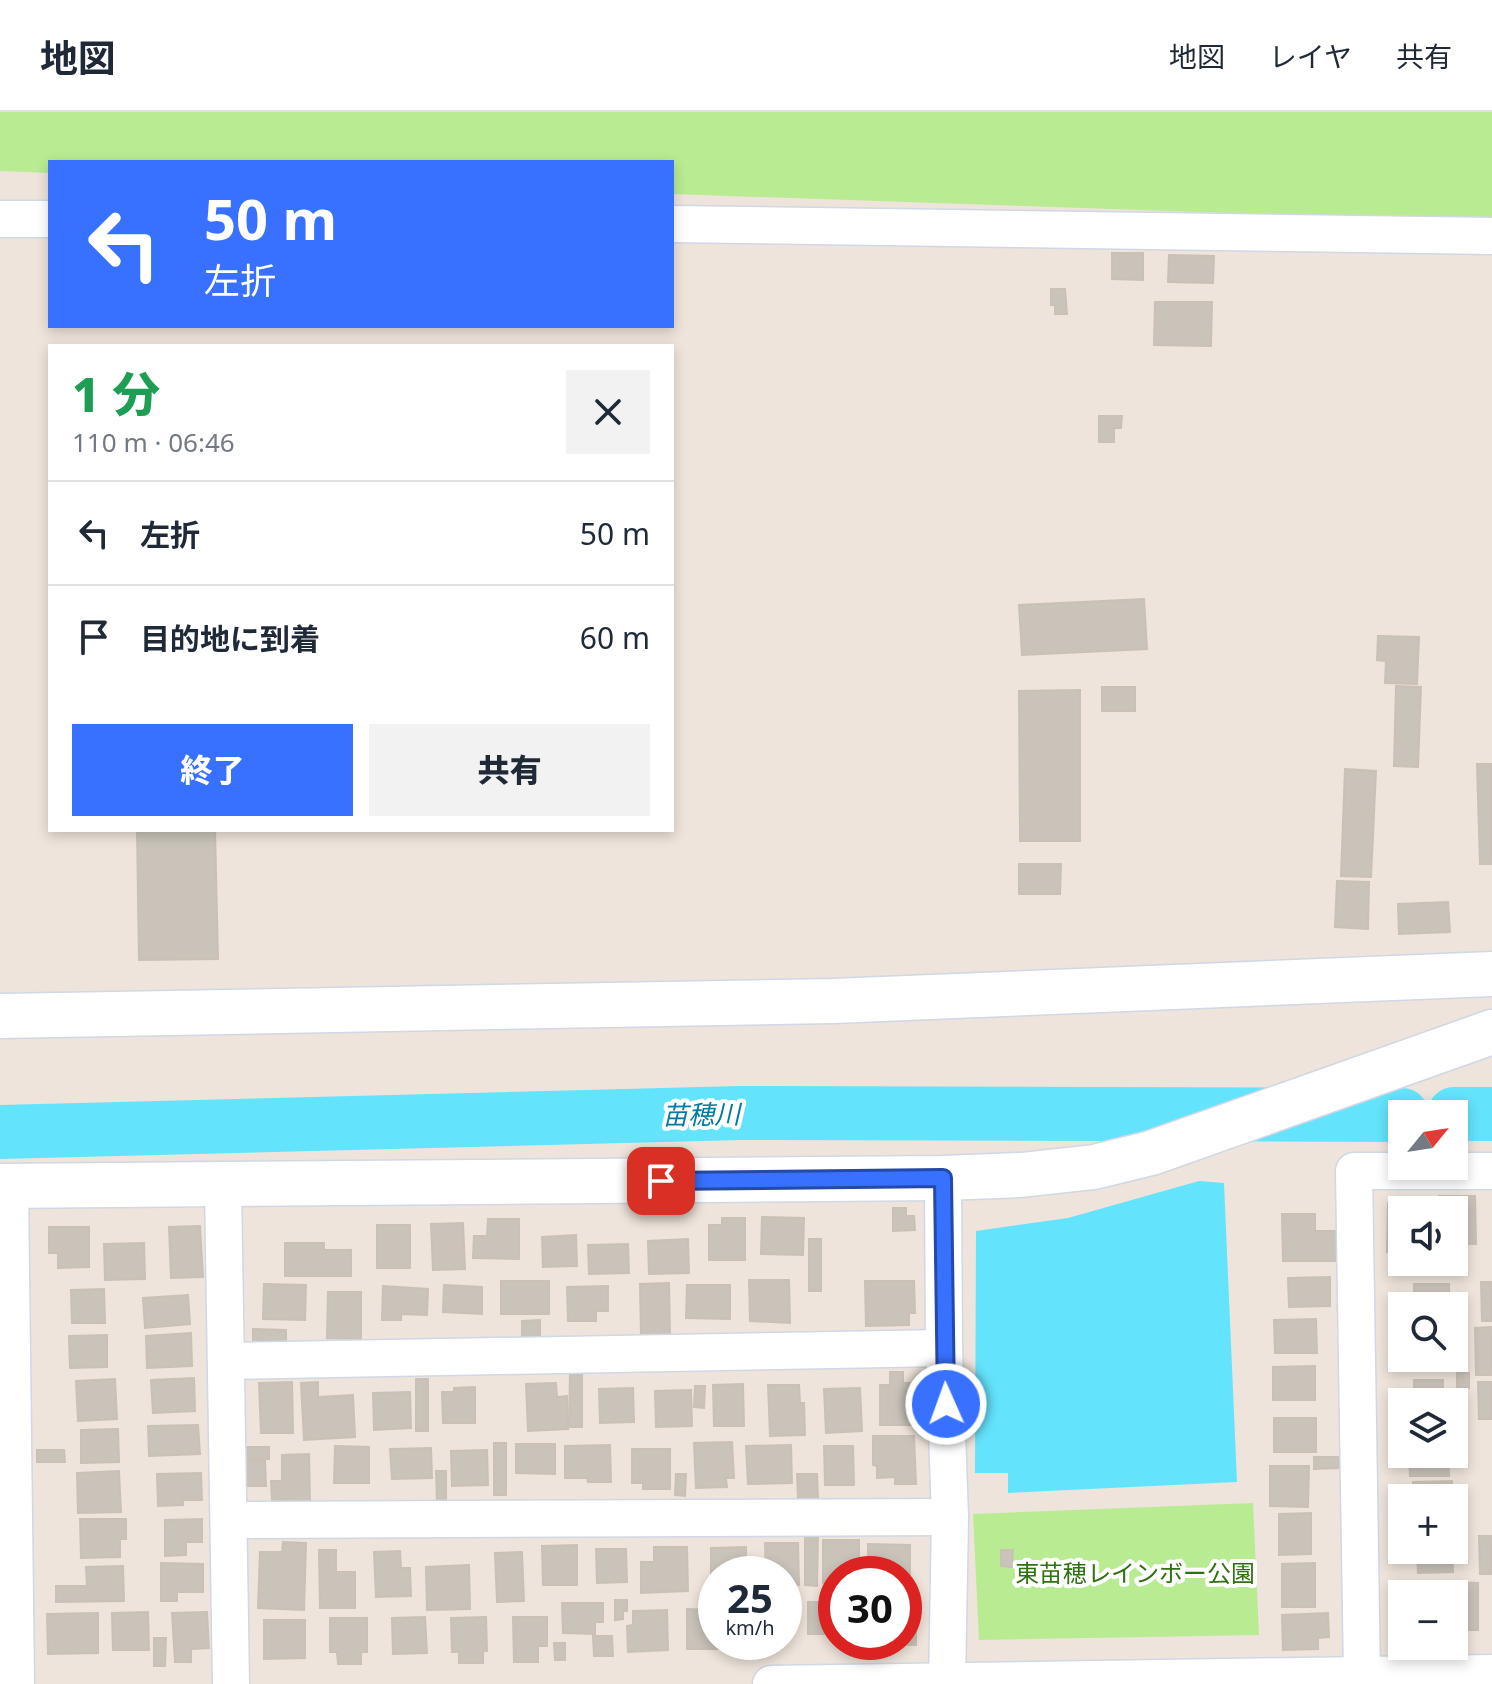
<!DOCTYPE html>
<html lang="ja">
<meta charset="utf-8">
<style>
body{margin:0;font-family:"Noto Sans","Noto Sans JP",sans-serif;background:#f2f2f3;color:#1f2937;height:100vh;display:flex;flex-direction:column;font-size:30px;white-space:nowrap}
*{box-sizing:border-box;margin:0}
p{font-size:26px;color:#747a83}
.icon{flex:none;width:44px;height:44px;fill:none;stroke:currentColor;stroke-width:2;stroke-linecap:round;stroke-linejoin:round}
.map{position:relative;flex:1;overflow:hidden}
.sheet{position:absolute;left:48px;top:232px;width:626px;height:488px;display:flex;flex-direction:column;background:#fff;border-radius:0px;box-shadow:0 4px 12px #0003}
.sheet>*{flex:none}
.banner{position:absolute;left:48px;top:48px;width:626px;height:168px;border-radius:0px;box-shadow:0 4px 12px #0003;background:#3871ff;color:#fff;overflow:hidden}
.needle{width:52px;rotate:60deg}
.buttons{position:absolute;left:1388px;top:988px;display:grid;gap:16px}
.buttons a{display:grid;place-items:center;width:80px;height:80px;border-radius:0px;background:#fff;box-shadow:0 4px 12px #0003;font-size:40px}
.speed{position:absolute;left:698px;top:1444px;display:flex;gap:16px;font-size:40px;font-weight:700;text-align:center}
.speed>*{display:grid;place-content:center;width:104px;height:104px;border-radius:50%;background:#fff;box-shadow:0 4px 12px #0003;line-height:1}
.speed small{font-size:20px;font-weight:400}
.speed .limit{border:12px solid #d22;background:#fff;color:#111}
.pin{position:absolute;display:grid;place-items:center;width:68px;height:68px;color:#fff;margin:-34px;border-radius:16px;box-shadow:0 4px 12px #0006}
.me{position:absolute;width:88px;margin:-44px;rotate:358deg;stroke-linejoin:round;filter:drop-shadow(0 0 6px #0008)}
.turn{display:flex;align-items:center;gap:28px;height:168px;padding:0 24px;font-size:36px}
.turn .icon{width:104px;height:104px;stroke-width:2.5}
.turn b{display:block;font-size:56px;line-height:68px}
.round{display:grid;place-items:center;flex:none;width:84px;height:84px;border-radius:0px;background:#f2f2f3}
.overview{display:flex;align-items:center;justify-content:space-between;height:136px;padding:0 24px}
h1{font-size:48px;font-weight:800;line-height:60px;color:#1e9e55}
.primary-button{display:flex;gap:16px;margin-top:auto;padding:16px 24px}
.primary-button a{flex:1;height:92px;border-radius:0px;background:#3871ff;color:#fff;font-size:32px;font-weight:800;line-height:92px;text-align:center}
.primary-button a+a{background:#f2f2f3;color:#1f2937}
ul{padding:0;list-style:none}
li{display:flex;align-items:center;gap:24px;height:104px;padding:0 24px;border-top:2px solid #e0e1e3}
li div{flex:1}
li b{display:block;font-size:30px}
li em{font-style:normal}
header{display:flex;align-items:center;gap:48px;box-sizing:border-box;height:112px;padding:0 40px;background:#fff;border-bottom:2px solid #e0e1e3}
header strong{font-size:38px}
nav{display:flex;gap:44px;margin-inline-start:auto;font-size:28px}
.map>svg:first-child{display:block}
.green{fill:#b9eb92}
.water{fill:#63e3fc}
.lines{fill:none;stroke-linecap:round;stroke-linejoin:round}
.river{stroke:#63e3fc;stroke-width:54}
.building{fill:#c9c3ba;stroke:#cac0b5;stroke-width:2}
.minor-casing{stroke:#d0d7e5;stroke-width:39}
.tertiary-casing{stroke:#d0d7e5;stroke-width:47}
.minor{stroke:#fff;stroke-width:36}
.tertiary{stroke:#fff;stroke-width:44}
.route-casing{stroke:#2449a6;stroke-width:20}
.route{stroke:#3871ff;stroke-width:14}
.labels{text-anchor:middle;dominant-baseline:central;stroke-width:8;stroke-linejoin:round;paint-order:stroke}
.park-label{font-size:24px;fill:#2f7112;stroke:#fff}
.water-label{font-size:26px;font-style:italic;fill:#017ba2;stroke:#fff}
</style>
<header>
<strong>地図</strong>
<nav><a>地図</a><a>レイヤ</a><a>共有</a></nav>
</header>
<div class="map">
<svg width="1492" height="1572" viewBox="0 0 1492 1572">
<rect width="100%" height="100%" fill="#eee4db"/>
<g class="green">
<path d="M 0,0 L 1492,0 L 1492,110 L 672,82 L 672,50 L 50,50 L 50,61 L 0,59 Z"/>
<path d="M 1253,1391 L 1259,1523 L 979,1528 L 973,1402 Z"/>
</g>
<path class="water" d="M 1199,1069 L 1224,1071 L 1237,1370 L 1008,1381 L 1008,1361 L 975,1361 L 976,1119 L 1068,1106 Z"/>
<g class="lines">
<g class="river">
<path d="M 1454,1002 L 1492,1002"/>
<path d="M 0,1020 L 740,1001 L 1402,1003"/>
</g>
</g>
<g class="building">
<path d="M 1112,141 L 1143,141 L 1143,168 L 1112,167 Z"/>
<path d="M 1169,143 L 1214,144 L 1213,171 L 1168,170 Z"/>
<path d="M 1051,177 L 1065,177 L 1067,202 L 1055,202 L 1055,193 L 1051,193 Z"/>
<path d="M 1155,190 L 1212,190 L 1211,234 L 1154,233 Z"/>
<path d="M 1099,304 L 1122,304 L 1121,316 L 1114,316 L 1114,330 L 1099,330 Z"/>
<path d="M 1144,487 L 1147,537 L 1022,543 L 1019,493 Z"/>
<path d="M 1378,524 L 1419,525 L 1417,572 L 1385,571 L 1386,549 L 1377,548 Z"/>
<path d="M 1396,574 L 1421,575 L 1418,655 L 1394,654 Z"/>
<rect x="1102" y="575" width="33" height="24"/>
<path d="M 1080,578 L 1080,729 L 1020,729 L 1019,579 Z"/>
<path d="M 1477,652 L 1492,652 L 1492,752 L 1480,752 Z"/>
<path d="M 1345,657 L 1376,659 L 1371,765 L 1341,764 Z"/>
<path d="M 137,718 L 215,718 L 218,847 L 139,848 Z"/>
<path d="M 1019,752 L 1061,752 L 1060,782 L 1019,782 Z"/>
<path d="M 1337,769 L 1369,770 L 1368,817 L 1335,815 Z"/>
<path d="M 1448,790 L 1450,820 L 1399,822 L 1398,792 Z"/>
<path d="M 1439,1084 L 1475,1084 L 1476,1132 L 1454,1132 L 1454,1098 L 1439,1098 Z"/>
<path d="M 1388,1091 L 1423,1092 L 1423,1098 L 1402,1098 L 1402,1140 L 1387,1140 Z"/>
<path d="M 893,1096 L 906,1096 L 906,1104 L 914,1104 L 915,1118 L 893,1119 Z"/>
<path d="M 1282,1102 L 1315,1102 L 1315,1119 L 1337,1119 L 1337,1149 L 1283,1149 Z"/>
<path d="M 762,1105 L 804,1106 L 803,1143 L 761,1142 Z"/>
<path d="M 722,1106 L 745,1106 L 745,1148 L 709,1148 L 709,1113 L 722,1113 Z"/>
<path d="M 488,1107 L 519,1107 L 519,1147 L 473,1146 L 474,1124 L 487,1124 Z"/>
<path d="M 463,1111 L 465,1157 L 433,1158 L 431,1112 Z"/>
<rect x="377" y="1113" width="33" height="43"/>
<path d="M 200,1114 L 203,1165 L 171,1166 L 169,1115 Z"/>
<path d="M 49,1115 L 89,1115 L 89,1155 L 58,1156 L 58,1141 L 49,1141 Z"/>
<path d="M 576,1123 L 577,1154 L 543,1155 L 542,1125 Z"/>
<path d="M 688,1127 L 689,1161 L 649,1162 L 648,1129 Z"/>
<rect x="809" y="1127" width="12" height="52"/>
<path d="M 144,1131 L 145,1167 L 105,1168 L 104,1132 Z"/>
<path d="M 285,1131 L 324,1131 L 324,1138 L 351,1138 L 351,1164 L 285,1164 Z"/>
<path d="M 628,1132 L 629,1161 L 589,1162 L 588,1133 Z"/>
<path d="M 1330,1165 L 1330,1194 L 1289,1195 L 1288,1166 Z"/>
<path d="M 749,1168 L 789,1168 L 790,1211 L 750,1209 Z"/>
<rect x="501" y="1169" width="48" height="33"/>
<path d="M 865,1169 L 914,1169 L 915,1201 L 909,1201 L 909,1213 L 866,1214 Z"/>
<path d="M 1481,1170 L 1492,1170 L 1492,1209 L 1482,1209 Z"/>
<path d="M 669,1171 L 670,1223 L 641,1224 L 640,1172 Z"/>
<path d="M 264,1172 L 306,1173 L 305,1208 L 263,1207 Z"/>
<rect x="1414" y="1172" width="35" height="22"/>
<path d="M 444,1173 L 482,1175 L 482,1202 L 443,1200 Z"/>
<path d="M 687,1173 L 730,1173 L 730,1207 L 686,1206 Z"/>
<path d="M 383,1174 L 428,1177 L 427,1203 L 401,1202 L 401,1208 L 382,1208 Z"/>
<path d="M 608,1174 L 608,1199 L 596,1199 L 596,1209 L 568,1209 L 567,1175 Z"/>
<path d="M 104,1177 L 105,1211 L 72,1211 L 71,1178 Z"/>
<path d="M 328,1180 L 361,1180 L 361,1227 L 327,1226 Z"/>
<path d="M 188,1183 L 190,1212 L 145,1216 L 143,1186 Z"/>
<path d="M 1316,1207 L 1317,1241 L 1275,1241 L 1274,1208 Z"/>
<path d="M 540,1208 L 540,1224 L 522,1224 L 522,1209 Z"/>
<path d="M 1492,1215 L 1492,1263 L 1476,1263 L 1475,1216 Z"/>
<path d="M 253,1217 L 286,1218 L 286,1230 L 253,1230 Z"/>
<path d="M 191,1221 L 192,1254 L 147,1256 L 146,1224 Z"/>
<path d="M 107,1223 L 107,1255 L 70,1256 L 69,1224 Z"/>
<path d="M 1421,1246 L 1449,1246 L 1449,1259 L 1421,1258 Z"/>
<path d="M 1315,1254 L 1315,1288 L 1273,1288 L 1273,1255 Z"/>
<path d="M 890,1260 L 903,1260 L 903,1271 L 915,1271 L 915,1313 L 880,1313 L 880,1273 L 890,1273 Z"/>
<rect x="1457" y="1261" width="12" height="15"/>
<path d="M 570,1263 L 582,1263 L 582,1315 L 569,1315 Z"/>
<path d="M 194,1266 L 195,1299 L 153,1301 L 151,1268 Z"/>
<path d="M 115,1267 L 117,1307 L 78,1309 L 76,1269 Z"/>
<rect x="416" y="1267" width="12" height="52"/>
<path d="M 1414,1268 L 1443,1268 L 1443,1290 L 1406,1290 L 1406,1277 L 1414,1277 Z"/>
<path d="M 292,1270 L 293,1321 L 261,1321 L 259,1271 Z"/>
<path d="M 318,1270 L 318,1285 L 353,1283 L 355,1325 L 304,1328 L 301,1271 Z"/>
<path d="M 1478,1270 L 1492,1270 L 1492,1307 L 1479,1307 Z"/>
<path d="M 556,1271 L 557,1285 L 567,1284 L 568,1317 L 528,1319 L 526,1272 Z"/>
<path d="M 743,1272 L 744,1314 L 714,1314 L 713,1273 Z"/>
<path d="M 768,1273 L 799,1273 L 800,1291 L 804,1291 L 805,1323 L 770,1324 Z"/>
<path d="M 695,1274 L 705,1274 L 704,1296 L 694,1295 Z"/>
<path d="M 475,1275 L 475,1311 L 443,1311 L 442,1280 L 454,1280 L 454,1276 Z"/>
<path d="M 633,1276 L 634,1310 L 600,1311 L 599,1277 Z"/>
<path d="M 860,1276 L 862,1319 L 826,1321 L 824,1277 Z"/>
<path d="M 691,1278 L 692,1314 L 656,1315 L 655,1279 Z"/>
<path d="M 410,1280 L 411,1316 L 374,1318 L 373,1281 Z"/>
<rect x="1274" y="1306" width="42" height="34"/>
<path d="M 198,1313 L 200,1342 L 149,1344 L 148,1314 Z"/>
<path d="M 118,1317 L 119,1350 L 81,1351 L 81,1318 Z"/>
<path d="M 873,1324 L 914,1324 L 916,1372 L 895,1372 L 895,1365 L 877,1366 L 877,1354 L 873,1353 Z"/>
<path d="M 732,1330 L 734,1366 L 726,1366 L 727,1375 L 696,1376 L 694,1331 Z"/>
<rect x="494" y="1331" width="12" height="52"/>
<path d="M 516,1332 L 555,1332 L 555,1362 L 516,1361 Z"/>
<path d="M 610,1333 L 611,1370 L 588,1370 L 587,1366 L 565,1366 L 565,1334 Z"/>
<path d="M 791,1333 L 792,1371 L 748,1372 L 746,1334 Z"/>
<path d="M 335,1334 L 369,1335 L 369,1371 L 334,1371 Z"/>
<path d="M 824,1334 L 853,1334 L 854,1373 L 825,1373 Z"/>
<rect x="242" y="1335" width="27" height="12"/>
<path d="M 431,1336 L 432,1366 L 392,1367 L 390,1337 Z"/>
<path d="M 632,1337 L 670,1337 L 670,1377 L 643,1377 L 643,1371 L 632,1371 Z"/>
<path d="M 37,1338 L 64,1338 L 65,1350 L 37,1350 Z"/>
<path d="M 487,1338 L 488,1373 L 452,1374 L 451,1339 Z"/>
<path d="M 309,1342 L 310,1389 L 272,1390 L 271,1369 L 282,1369 L 282,1343 Z"/>
<path d="M 1409,1342 L 1448,1342 L 1449,1364 L 1410,1364 Z"/>
<path d="M 1314,1345 L 1339,1345 L 1340,1356 L 1314,1357 Z"/>
<path d="M 247,1349 L 265,1349 L 266,1374 L 247,1374 Z"/>
<path d="M 1270,1354 L 1309,1354 L 1308,1395 L 1270,1394 Z"/>
<path d="M 119,1359 L 121,1400 L 78,1401 L 77,1361 Z"/>
<path d="M 436,1359 L 446,1359 L 446,1390 L 437,1390 Z"/>
<path d="M 201,1361 L 202,1388 L 183,1388 L 183,1393 L 158,1394 L 157,1362 Z"/>
<path d="M 676,1362 L 686,1362 L 685,1384 L 675,1383 Z"/>
<path d="M 797,1362 L 817,1362 L 818,1386 L 798,1386 Z"/>
<path d="M 1452,1369 L 1452,1386 L 1413,1386 L 1413,1370 Z"/>
<path d="M 1311,1401 L 1311,1442 L 1279,1443 L 1279,1402 Z"/>
<path d="M 80,1407 L 126,1407 L 126,1427 L 120,1427 L 120,1445 L 81,1446 Z"/>
<path d="M 202,1407 L 202,1430 L 186,1430 L 186,1443 L 165,1444 L 165,1408 Z"/>
<path d="M 805,1421 L 818,1421 L 817,1474 L 805,1473 Z"/>
<path d="M 1479,1424 L 1492,1424 L 1492,1462 L 1480,1462 Z"/>
<path d="M 823,1428 L 859,1428 L 859,1462 L 836,1462 L 836,1471 L 823,1471 Z"/>
<path d="M 283,1430 L 306,1431 L 304,1498 L 258,1496 L 260,1440 L 282,1440 Z"/>
<path d="M 765,1431 L 798,1431 L 799,1473 L 784,1473 L 784,1462 L 766,1462 Z"/>
<path d="M 868,1432 L 910,1433 L 910,1462 L 868,1462 Z"/>
<path d="M 577,1433 L 577,1473 L 543,1473 L 542,1434 Z"/>
<path d="M 654,1435 L 687,1435 L 688,1479 L 641,1481 L 641,1450 L 654,1450 Z"/>
<path d="M 746,1435 L 746,1462 L 716,1462 L 716,1467 L 711,1468 L 711,1436 Z"/>
<path d="M 596,1437 L 626,1437 L 627,1470 L 597,1471 Z"/>
<path d="M 319,1438 L 336,1438 L 336,1460 L 355,1460 L 355,1496 L 320,1496 Z"/>
<path d="M 1001,1438 L 1013,1438 L 1012,1455 L 1001,1454 Z"/>
<path d="M 1417,1438 L 1452,1438 L 1453,1460 L 1418,1461 Z"/>
<path d="M 400,1439 L 401,1456 L 410,1456 L 411,1484 L 376,1485 L 374,1440 Z"/>
<path d="M 522,1440 L 524,1489 L 497,1490 L 495,1441 Z"/>
<path d="M 161,1451 L 203,1452 L 203,1480 L 177,1480 L 177,1489 L 161,1489 Z"/>
<path d="M 1315,1451 L 1315,1495 L 1282,1495 L 1282,1452 Z"/>
<path d="M 469,1453 L 470,1497 L 427,1498 L 426,1455 Z"/>
<path d="M 123,1454 L 124,1489 L 56,1490 L 56,1474 L 87,1474 L 86,1455 Z"/>
<path d="M 1443,1470 L 1478,1471 L 1478,1518 L 1454,1518 L 1454,1482 L 1443,1482 Z"/>
<path d="M 1395,1471 L 1427,1471 L 1428,1482 L 1402,1482 L 1402,1517 L 1396,1517 Z"/>
<path d="M 615,1488 L 627,1488 L 627,1499 L 623,1499 L 623,1507 L 615,1508 Z"/>
<rect x="808" y="1490" width="28" height="32"/>
<path d="M 562,1491 L 603,1491 L 603,1510 L 595,1510 L 595,1522 L 563,1521 Z"/>
<path d="M 687,1497 L 716,1498 L 717,1537 L 687,1537 Z"/>
<path d="M 904,1497 L 916,1497 L 916,1533 L 879,1532 L 904,1530 Z"/>
<path d="M 667,1498 L 668,1538 L 628,1540 L 627,1514 L 633,1513 L 633,1499 Z"/>
<path d="M 148,1500 L 149,1538 L 113,1538 L 112,1501 Z"/>
<path d="M 207,1500 L 209,1536 L 191,1537 L 191,1550 L 175,1550 L 172,1501 Z"/>
<path d="M 98,1501 L 98,1541 L 48,1542 L 47,1502 Z"/>
<path d="M 1328,1501 L 1329,1525 L 1318,1526 L 1318,1537 L 1283,1538 L 1282,1503 Z"/>
<path d="M 425,1505 L 427,1541 L 393,1542 L 392,1506 Z"/>
<path d="M 486,1505 L 487,1539 L 483,1539 L 483,1551 L 459,1551 L 459,1540 L 452,1540 L 451,1506 Z"/>
<path d="M 513,1505 L 547,1505 L 547,1534 L 538,1534 L 538,1550 L 514,1550 Z"/>
<path d="M 330,1506 L 367,1506 L 367,1540 L 361,1540 L 361,1552 L 338,1552 L 337,1540 L 330,1540 Z"/>
<path d="M 264,1508 L 305,1508 L 305,1546 L 264,1547 Z"/>
<path d="M 593,1524 L 612,1524 L 613,1544 L 594,1544 Z"/>
<path d="M 154,1526 L 166,1526 L 165,1554 L 154,1554 Z"/>
<path d="M 554,1531 L 565,1531 L 565,1548 L 555,1548 Z"/>
</g>
<g class="lines">
<defs>
<g id="minor">
<path d="M 0,107 L 50,107"/>
<path d="M 672,112 L 1492,124"/>
<path d="M 943,1066 L 944,1236 L 950,1405 L 947,1572"/>
<path d="M 10,1074 L 16,1572"/>
<path d="M 223,1074 L 231,1572"/>
<path d="M 227,1249 L 944,1236"/>
<path d="M 230,1408 L 950,1405"/>
<path d="M 1362,1563 L 1354,1059 L 1492,1059"/>
<path d="M 771,1572 L 1492,1561"/>
</g>
<g id="tertiary">
<path d="M 0,904 L 833,889 L 1492,862"/>
<path d="M 0,1074 L 943,1066 L 1021,1063 L 1094,1055 L 1151,1041 L 1492,920"/>
</g>
</defs>
<use href="#minor" class="minor-casing"/>
<use href="#tertiary" class="tertiary-casing"/>
<use href="#minor" class="minor"/>
<use href="#tertiary" class="tertiary"/>
</g>
<g class="lines">
<defs>
<path id="route" d="M 661,1069 L 943,1066 L 946,1292"/>
</defs>
<use href="#route" class="route-casing"/>
<use href="#route" class="route"/>
</g>
<g class="labels">
<g class="park-label">
<text x="1135" y="1460">東苗穂レインボー公園</text>
</g>
<g class="water-label">
<text transform="translate(701 1002) rotate(-1)">苗穂川</text>
</g>
</g>
</svg>
<div class="buttons">
<a><svg class="needle" viewBox="-14 -14 28 28"><path d="M0-13l5 13h-10z" fill="#e53935"/><path d="M0 13l5-13h-10z" fill="#747a83"/></svg></a>
<a><svg class="icon" aria-label="sound" viewBox="0 0 24 24"><path d="M4 9h4l5-4v14l-5-4H4zM17 9q2 3 0 6"/></svg></a>
<a><svg class="icon" aria-label="search" viewBox="0 0 24 24"><circle cx="10" cy="10" r="6"/><path d="M15 15l6 6"/></svg></a>
<a><svg class="icon" aria-label="layers" viewBox="0 0 24 24"><path d="M12 4l9 5-9 5-9-5zM3 14l9 5 9-5"/></svg></a>
<a>+</a>
<a>−</a>
</div>
<div class="speed"><div>25<small>km/h</small></div><div class="limit">30</div></div>
<div class="pin" style="left:661px;top:1069px;background:#d93025"><svg class="icon" aria-label="arrive" viewBox="0 0 24 24"><path d="M6 21V4h12l-3 4 3 4H6"/></svg></div>
<svg class="me" style="left:946px;top:1292px" viewBox="-20 -20 40 40"><circle r="17" fill="#3871ff" stroke="#fff" stroke-width="3"/><path d="M0-11L8 9 0 5-8 9z" fill="#fff"/></svg>
<div class="banner">
<div class="turn"><svg class="icon" aria-label="left" viewBox="0 0 24 24"><path d="M17 20v-9H6M10 6l-5 5 5 5"/></svg><div><b>50 m</b>左折</div></div>
</div>
<section class="sheet">
<div class="overview"><div><h1>1 分</h1><p>110 m · 06:46</p></div><a class="round"><svg class="icon" aria-label="close" viewBox="0 0 24 24"><path d="M6 6l12 12M18 6L6 18"/></svg></a></div>
<ul>
<li><svg class="icon" aria-label="left" viewBox="0 0 24 24"><path d="M17 20v-9H6M10 6l-5 5 5 5"/></svg><div><b>左折</b></div><em>50 m</em></li>
<li><svg class="icon" aria-label="arrive" viewBox="0 0 24 24"><path d="M6 21V4h12l-3 4 3 4H6"/></svg><div><b>目的地に到着</b></div><em>60 m</em></li>
</ul>
<div class="primary-button"><a>終了</a><a>共有</a></div>
</section>
</div>
